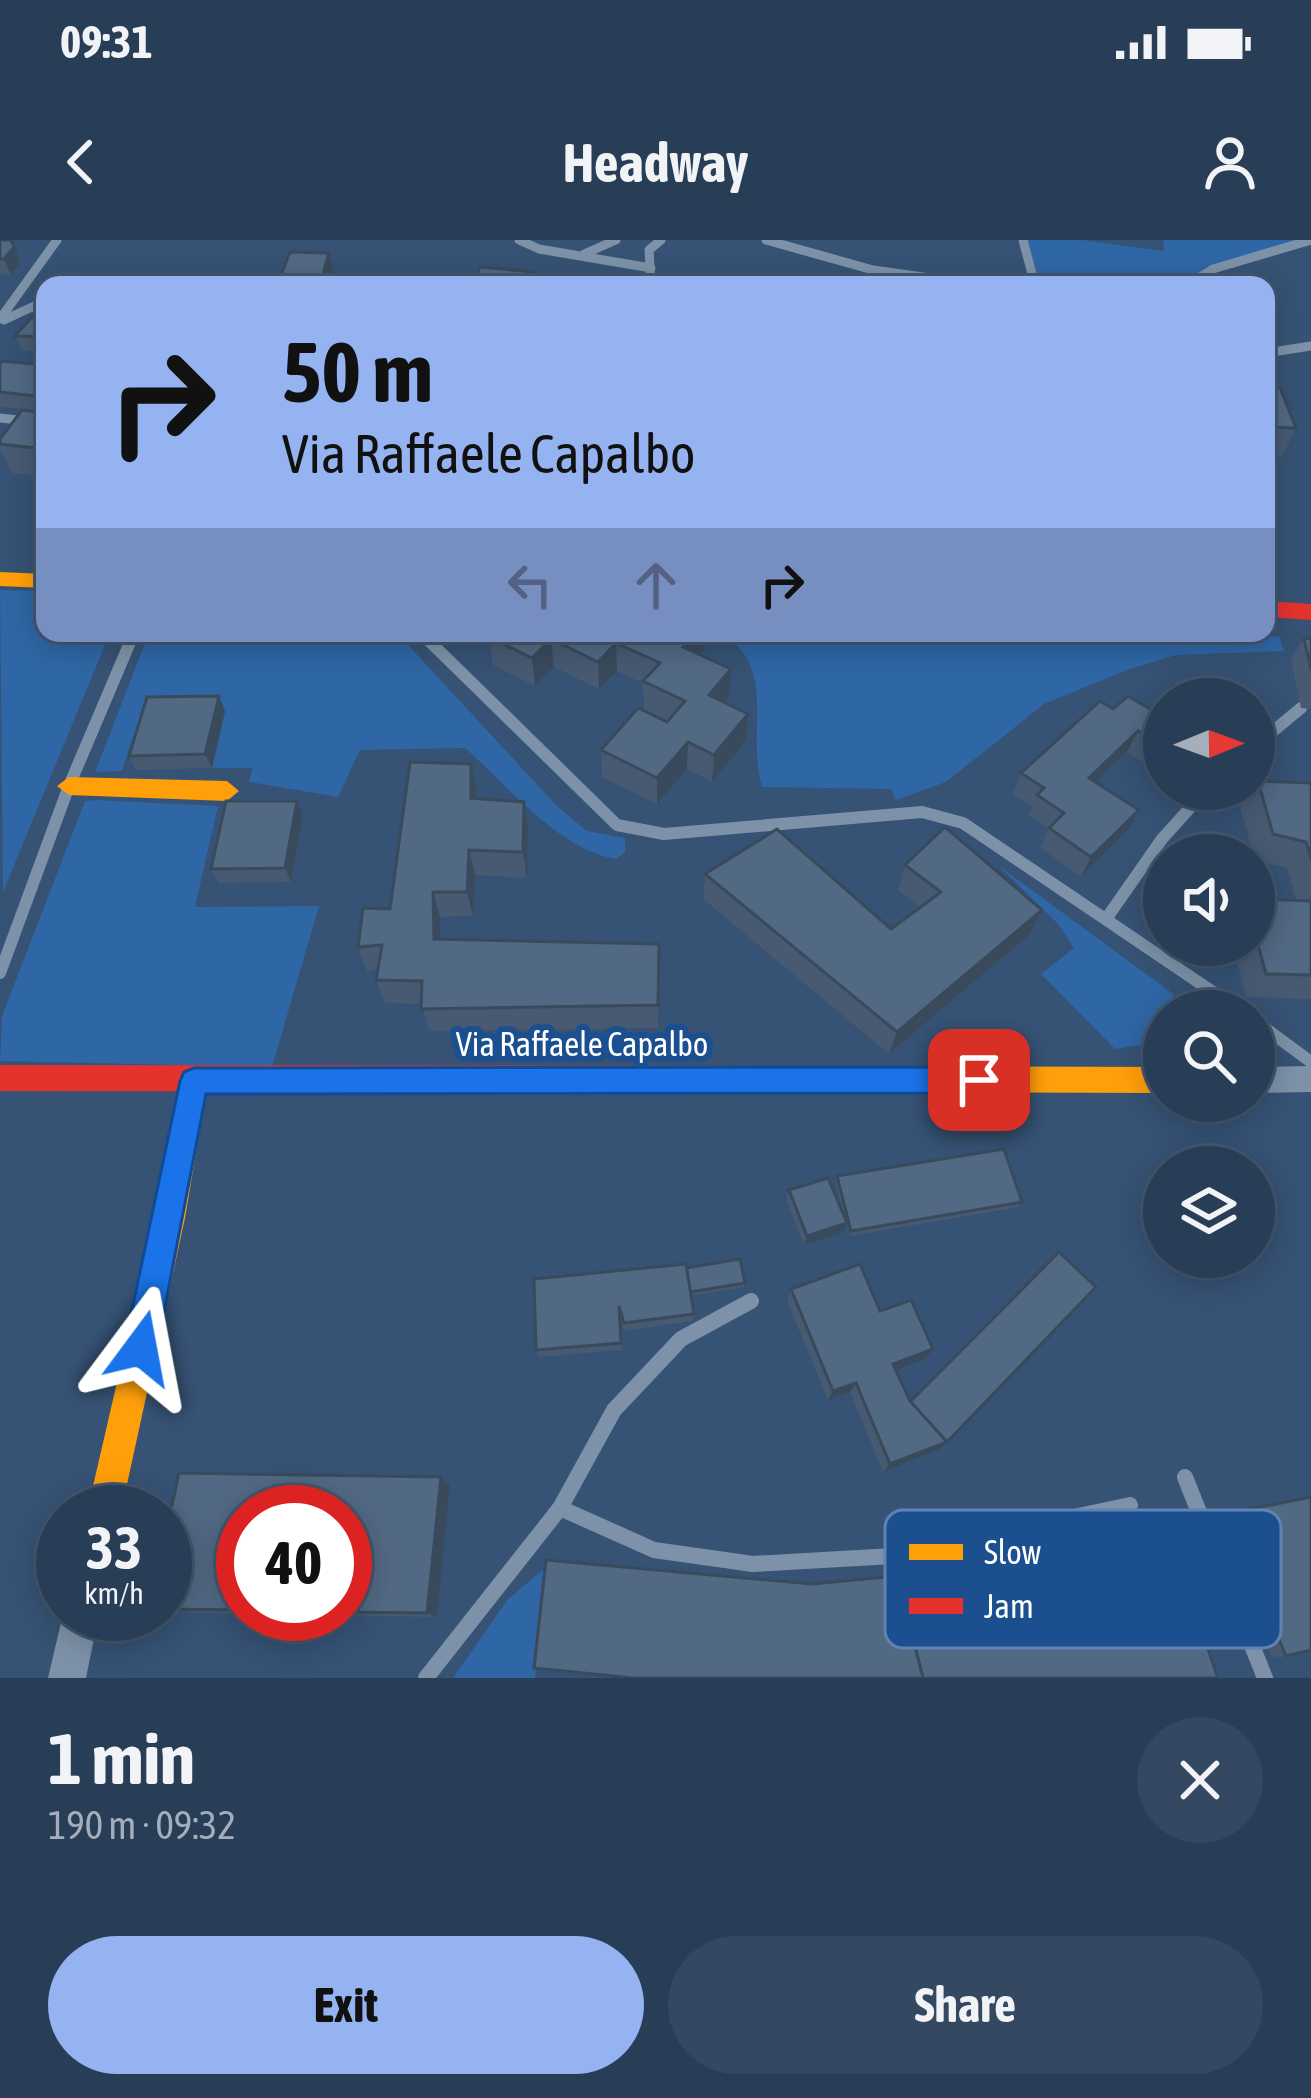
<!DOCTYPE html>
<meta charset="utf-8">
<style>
body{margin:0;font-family:"Asap Condensed",sans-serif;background:#344961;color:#f1f3f6;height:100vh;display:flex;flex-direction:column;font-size:45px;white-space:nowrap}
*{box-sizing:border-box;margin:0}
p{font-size:39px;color:#a5aeba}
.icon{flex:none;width:66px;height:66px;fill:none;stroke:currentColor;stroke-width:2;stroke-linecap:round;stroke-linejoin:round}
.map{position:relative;height:1438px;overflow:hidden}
.drawer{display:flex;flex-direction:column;background:#283e57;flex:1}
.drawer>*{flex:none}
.guide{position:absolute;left:36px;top:36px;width:1239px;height:366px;border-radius:24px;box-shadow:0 6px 30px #0003,0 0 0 3px #44576d;background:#95b2f1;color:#111;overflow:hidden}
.needle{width:78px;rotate:89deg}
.buttons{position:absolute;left:1143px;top:438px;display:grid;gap:24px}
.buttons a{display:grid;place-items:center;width:132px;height:132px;border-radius:50%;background:#283e57;box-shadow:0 6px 30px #0003,0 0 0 3px #44576d;font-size:60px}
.speed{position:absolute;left:36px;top:1245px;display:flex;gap:24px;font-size:60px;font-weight:700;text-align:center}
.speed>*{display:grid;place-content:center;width:156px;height:156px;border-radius:50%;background:#283e57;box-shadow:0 6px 30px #0003,0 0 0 3px #44576d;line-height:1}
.speed small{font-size:30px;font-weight:400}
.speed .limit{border:18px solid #d22;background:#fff;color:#111}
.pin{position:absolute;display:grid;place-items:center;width:102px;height:102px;color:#fff;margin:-51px;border-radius:24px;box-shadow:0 6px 18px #0006}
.me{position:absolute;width:132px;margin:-66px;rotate:13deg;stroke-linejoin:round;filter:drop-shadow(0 0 9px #0008)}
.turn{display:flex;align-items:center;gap:42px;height:252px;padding:0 48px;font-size:54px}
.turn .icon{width:156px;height:156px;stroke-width:2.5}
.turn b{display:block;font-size:84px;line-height:102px}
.lanes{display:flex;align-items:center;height:114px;padding:0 48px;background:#0003;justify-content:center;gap:60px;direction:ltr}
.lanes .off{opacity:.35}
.round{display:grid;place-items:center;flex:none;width:126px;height:126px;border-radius:63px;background:#344961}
.head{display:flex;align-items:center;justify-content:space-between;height:204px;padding:0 48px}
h1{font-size:72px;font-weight:700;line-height:90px}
.action{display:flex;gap:24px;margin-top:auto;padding:24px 48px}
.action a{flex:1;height:138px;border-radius:72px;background:#95b2f1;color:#111;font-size:48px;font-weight:700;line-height:138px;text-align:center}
.action a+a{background:#344961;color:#f1f3f6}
.status{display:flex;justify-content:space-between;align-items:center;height:84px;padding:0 60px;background:#283e57;direction:ltr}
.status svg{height:33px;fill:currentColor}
header{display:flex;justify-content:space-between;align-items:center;height:156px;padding:0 48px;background:#283e57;font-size:54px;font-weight:700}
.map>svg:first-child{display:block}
.green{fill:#2f66a5}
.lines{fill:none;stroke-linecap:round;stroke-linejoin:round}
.lane-far2{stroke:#7d92a8;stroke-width:9}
.lane-far1{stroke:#7d92a8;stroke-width:12}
.lane{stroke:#7d92a8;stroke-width:16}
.street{fill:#7d92a8;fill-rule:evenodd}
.slow{fill:#ff9f0a;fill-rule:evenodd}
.jam{fill:#e5322d;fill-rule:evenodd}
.wall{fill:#475a72}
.shaded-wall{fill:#394a5c}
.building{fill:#526984;stroke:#394a5c;stroke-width:3}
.route{fill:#1a73e8;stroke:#114b97;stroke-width:3}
.labels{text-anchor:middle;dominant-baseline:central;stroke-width:12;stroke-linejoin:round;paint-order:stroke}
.street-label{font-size:33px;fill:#fff;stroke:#1b4f8f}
.key{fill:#1b4f8f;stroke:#5f84b1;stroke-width:3}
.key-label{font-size:33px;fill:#fff}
</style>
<div class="status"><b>09:31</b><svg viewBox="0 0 49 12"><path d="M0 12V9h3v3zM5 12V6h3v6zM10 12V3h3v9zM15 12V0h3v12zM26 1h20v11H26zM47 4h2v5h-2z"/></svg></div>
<header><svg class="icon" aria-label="back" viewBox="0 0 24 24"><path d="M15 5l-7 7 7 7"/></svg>Headway<svg class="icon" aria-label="person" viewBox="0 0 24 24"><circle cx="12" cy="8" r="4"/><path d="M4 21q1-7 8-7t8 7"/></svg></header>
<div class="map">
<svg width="1311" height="1438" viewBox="0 0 1311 1438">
<rect width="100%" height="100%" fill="#365274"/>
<g class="green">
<path d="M 1023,0 L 1082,0 L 1164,11 L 1163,0 L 1311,0 L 1251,16 L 1187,45 L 1035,45 Z"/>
<path d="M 0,350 L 45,351 L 45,393 L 110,393 L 3,652 Z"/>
<path d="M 149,393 L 397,393 L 557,566 L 587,591 L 625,598 L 625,612 L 616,619 C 558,609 508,546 465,508 L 360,510 L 338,557 L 249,542 L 252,528 L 212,528 L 225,471 L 146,460 L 122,531 L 95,532 Z"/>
<path d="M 719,393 L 1254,395 L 1279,397 L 1284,411 L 1176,415 L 1127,430 L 1044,464 L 946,542 L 896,560 L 891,549 L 762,547 C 745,491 780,425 719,393 Z"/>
<path d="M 96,560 L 218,566 L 195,667 L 319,666 L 272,827 L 0,821 L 2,776 L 85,561 Z"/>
<path d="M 999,626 L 1172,753 L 1181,771 L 1164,771 L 1164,801 L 1115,809 L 1041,734 L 1074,708 L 1059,685 Z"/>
<path d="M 550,1324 L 535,1438 L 453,1438 L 508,1359 Z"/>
</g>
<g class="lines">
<g class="lane-far2">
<path d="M 519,0 L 539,9 L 651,28"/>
<path d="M 766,0 L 873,30 L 980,45"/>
<path d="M 1023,0 L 1035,45"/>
<path d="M 584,14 L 616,0"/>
<path d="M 651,45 L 649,10 L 661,0"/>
<path d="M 1187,45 L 1213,29 L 1311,0"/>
<path d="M 0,79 L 57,0"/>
<path d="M 4,80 L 45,61"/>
<path d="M 1266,113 L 1311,106"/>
<path d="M 0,178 L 45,183"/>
</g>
<g class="lane-far1">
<path d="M 421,393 L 617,585 L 664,594 L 922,572 L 963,583 L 1241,771"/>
<path d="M 1254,507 L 1301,468"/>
<path d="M 1106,679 L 1162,599 L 1207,549"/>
<path d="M 0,733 L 69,546 L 134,393"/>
<path d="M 1254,780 L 1311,822"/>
</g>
<g class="lane">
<path d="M 1185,1237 L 1265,1438"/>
<path d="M 560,1268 L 654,1310 L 753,1324 L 893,1316 L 1130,1265"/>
<path d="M 426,1438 L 560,1268 L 614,1170 L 681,1099 L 751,1061"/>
</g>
<g class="street">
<path d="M 1311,826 L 1311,852 L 1254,853 L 1254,827 Z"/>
<path d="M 63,1374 L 99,1374 L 86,1438 L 48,1438 Z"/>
</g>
<g class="slow">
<path d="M 0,332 L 45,334 L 45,348 L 0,346 Z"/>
<path d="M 69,537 L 227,541 L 239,551 L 227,561 L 69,555 L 57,546 Z"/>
<path d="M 821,826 L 1164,827 L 1164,853 L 821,852 L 811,848 L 807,839 L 811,830 Z"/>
<path d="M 194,828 L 204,832 L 208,841 L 185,978 L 121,1272 L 87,1272 L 155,978 L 180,841 L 184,832 Z"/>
</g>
<g class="jam">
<path d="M 1266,361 L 1311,364 L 1311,380 L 1266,377 Z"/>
<path d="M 0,825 L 821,826 L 831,830 L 835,839 L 831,848 L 821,852 L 0,851 Z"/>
</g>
</g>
<g class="wall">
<path d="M 0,0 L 13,1 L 20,23 L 11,35 L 0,34 Z"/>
<path d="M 45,66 L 45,112 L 22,111 L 15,96 Z"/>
<path d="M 0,121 L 45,125 L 45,171 L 0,167 Z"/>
<path d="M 1266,148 L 1296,188 L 1282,217 L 1266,217 Z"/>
<path d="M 45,173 L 45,237 L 12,233 L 0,210 L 0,199 Z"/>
<path d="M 493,393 L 704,410 L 700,415 L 729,457 L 725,462 L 746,501 L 712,542 L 687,529 L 657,564 L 602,537 L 601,510 L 668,481 L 644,469 L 643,443 L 617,431 L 599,449 L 554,427 L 535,446 L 493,425 L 489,397 Z"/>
<path d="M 1304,398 L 1311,399 L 1311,469 L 1301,468 L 1291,420 Z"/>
<path d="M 219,456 L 225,471 L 212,528 L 136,530 L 129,516 Z"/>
<path d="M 1164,459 L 1164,535 L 1127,512 L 1096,542 L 1128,590 L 1081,637 L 1040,608 L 1048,589 L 1028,575 L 1032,566 L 1013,554 L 1021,533 L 1150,469 Z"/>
<path d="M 1258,541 L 1311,543 L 1311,759 L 1246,757 L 1233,705 L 1254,705 L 1254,659 L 1296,660 L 1287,628 L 1255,620 L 1240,567 Z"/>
<path d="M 476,550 L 476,559 L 524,562 L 528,588 L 527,638 L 475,635 L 473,676 L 440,677 L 440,699 L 659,704 L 658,788 L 429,791 L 422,764 L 385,763 L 376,740 L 378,730 L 367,731 L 358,707 L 390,669 Z"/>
<path d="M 303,575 L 291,642 L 218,643 L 211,629 Z"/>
<path d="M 905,625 L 1030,694 L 889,814 L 703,659 L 705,634 L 891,689 L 920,667 L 898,650 Z"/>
<path d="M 837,936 L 1022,962 L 1019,967 L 850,996 L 847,984 L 843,993 L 804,1005 L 786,960 L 789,950 L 846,981 L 835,941 Z"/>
<path d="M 686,1028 L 745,1043 L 744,1047 L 691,1056 L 693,1081 L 624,1091 L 620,1074 L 622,1110 L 538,1117 L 536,1110 Z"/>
<path d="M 791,1049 L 880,1071 L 925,1119 L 896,1130 L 910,1162 L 938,1210 L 883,1232 L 850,1152 L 828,1160 L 787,1061 Z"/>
<path d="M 179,1233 L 441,1237 L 450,1246 L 437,1377 L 251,1374 L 345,1374 L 345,1272 L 243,1272 L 243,1374 L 165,1371 L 165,1297 Z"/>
<path d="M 1226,1274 L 1286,1416 L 1272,1417 L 1214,1278 Z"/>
</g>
<g class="shaded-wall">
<path d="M 11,0 L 13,0 L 20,23 L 11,35 L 4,19 Z"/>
<path d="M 329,13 L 333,28 L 328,45 L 320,45 Z"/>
<path d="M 695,393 L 704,393 L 704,410 L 682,435 L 683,407 Z"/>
<path d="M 551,399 L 554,427 L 535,446 L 532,418 Z"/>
<path d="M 616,403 L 617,431 L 599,449 L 598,422 Z"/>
<path d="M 731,429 L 729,457 L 708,482 L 709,455 Z"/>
<path d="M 219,456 L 225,471 L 212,528 L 205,514 Z"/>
<path d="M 748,474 L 746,501 L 712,542 L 714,515 Z"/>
<path d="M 1138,491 L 1127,512 L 1080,558 L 1089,538 Z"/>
<path d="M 688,502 L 687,529 L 657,564 L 657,538 Z"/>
<path d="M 471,524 L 476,550 L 477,585 L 471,558 Z"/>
<path d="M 297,561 L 303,575 L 291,642 L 285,628 Z"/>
<path d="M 524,562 L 528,588 L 527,638 L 523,612 Z"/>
<path d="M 1139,570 L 1128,590 L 1081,637 L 1091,617 Z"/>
<path d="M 469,610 L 475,635 L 473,676 L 467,652 Z"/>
<path d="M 433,652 L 440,677 L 441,722 L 434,699 Z"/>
<path d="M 1042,670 L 1030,694 L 889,814 L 897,792 Z"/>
<path d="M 847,983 L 843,993 L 804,1005 L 807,996 Z"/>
<path d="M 933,1109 L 925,1119 L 886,1134 L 893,1124 Z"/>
<path d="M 856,1143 L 850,1152 L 828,1160 L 833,1151 Z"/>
<path d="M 947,1202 L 938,1210 L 883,1232 L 890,1224 Z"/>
<path d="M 441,1237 L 450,1246 L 437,1377 L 427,1373 Z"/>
</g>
<g class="building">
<path d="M 0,0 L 11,0 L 14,7 L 4,19 L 0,19 Z"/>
<path d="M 290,12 L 329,13 L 320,45 L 283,45 L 285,40 L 279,40 Z"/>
<path d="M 480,27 L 533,32 L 528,45 L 472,45 Z"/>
<path d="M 42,66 L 45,66 L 45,97 L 15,96 Z"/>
<path d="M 0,121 L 45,125 L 45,157 L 0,152 Z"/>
<path d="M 1266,148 L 1280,148 L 1296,188 L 1266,187 Z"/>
<path d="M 22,170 L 45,173 L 45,209 L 0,204 L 0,199 Z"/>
<path d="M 493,393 L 695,393 L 683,407 L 731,429 L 709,455 L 748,474 L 714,515 L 688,502 L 657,538 L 601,510 L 638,468 L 667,482 L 685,461 L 643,441 L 660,423 L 616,403 L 598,422 L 551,399 L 532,418 L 489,397 Z"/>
<path d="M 1304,398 L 1311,399 L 1311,430 Z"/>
<path d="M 1164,455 L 1171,459 L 1164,459 L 1164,507 L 1138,491 L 1089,538 L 1139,570 L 1091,617 L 1049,588 L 1064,573 L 1037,555 L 1044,548 L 1021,533 L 1100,461 L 1113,469 L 1128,456 L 1150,469 Z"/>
<path d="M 219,456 L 205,514 L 129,516 L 147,457 Z"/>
<path d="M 410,522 L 471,524 L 471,558 L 524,562 L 523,612 L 469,610 L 467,652 L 433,652 L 434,699 L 659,704 L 658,765 L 421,769 L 422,741 L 376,740 L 382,705 L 358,707 L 363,668 L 390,669 Z"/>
<path d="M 1258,541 L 1311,543 L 1311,619 L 1306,602 L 1273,594 Z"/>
<path d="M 226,561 L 297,561 L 285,628 L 211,629 Z"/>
<path d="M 945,587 L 1042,670 L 897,792 L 705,634 L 777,589 L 891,689 L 941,652 L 905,625 Z"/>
<path d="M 1254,659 L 1311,661 L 1311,735 L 1266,734 L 1254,690 Z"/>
<path d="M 1004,909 L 1022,962 L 851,991 L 837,936 Z"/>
<path d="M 828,938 L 847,983 L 807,996 L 789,950 Z"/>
<path d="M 1059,1012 L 1096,1047 L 947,1202 L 910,1162 Z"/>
<path d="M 740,1019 L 745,1043 L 690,1052 L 686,1028 Z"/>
<path d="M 686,1024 L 694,1074 L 624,1083 L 619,1066 L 621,1103 L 536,1110 L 534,1039 Z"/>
<path d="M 860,1024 L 880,1071 L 911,1060 L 933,1109 L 893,1124 L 910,1161 L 947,1202 L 890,1224 L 856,1143 L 833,1151 L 791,1049 Z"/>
<path d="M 179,1233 L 441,1237 L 427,1373 L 345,1372 L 345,1272 L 243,1272 L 243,1370 L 165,1369 L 165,1297 Z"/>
<path d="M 1311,1257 L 1311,1410 L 1286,1416 L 1226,1274 Z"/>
<path d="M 1164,1282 L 1218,1438 L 923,1438 L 897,1336 Z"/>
<path d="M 546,1320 L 812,1344 L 897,1336 L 923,1438 L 633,1438 L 534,1428 Z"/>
</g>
<path class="route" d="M 979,827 L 989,831 L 994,840 L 989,849 L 979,853 L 206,854 L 157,1108 L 152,1120 L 141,1125 L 129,1120 L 124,1108 L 180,841 L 184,832 L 194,828 Z"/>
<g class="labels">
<g class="street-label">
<text x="582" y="804">Via Raffaele Capalbo</text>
</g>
</g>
<rect x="885" y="1270" width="396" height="138" rx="18" class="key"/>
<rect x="909" y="1304" width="54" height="16" fill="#ff9f0a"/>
<rect x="909" y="1358" width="54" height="16" fill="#e5322d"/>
<g class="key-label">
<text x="984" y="1324">Slow</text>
<text x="984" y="1378">Jam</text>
</g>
</svg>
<div class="buttons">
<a><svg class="needle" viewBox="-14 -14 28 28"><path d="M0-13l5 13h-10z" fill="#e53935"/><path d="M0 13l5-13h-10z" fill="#a5aeba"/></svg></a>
<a><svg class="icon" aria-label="sound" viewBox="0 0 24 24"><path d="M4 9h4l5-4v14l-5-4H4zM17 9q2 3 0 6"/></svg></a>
<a><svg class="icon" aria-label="search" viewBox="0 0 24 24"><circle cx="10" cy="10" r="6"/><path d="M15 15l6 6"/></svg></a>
<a><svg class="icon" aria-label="layers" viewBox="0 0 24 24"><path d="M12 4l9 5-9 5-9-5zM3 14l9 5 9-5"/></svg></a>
</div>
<div class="speed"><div>33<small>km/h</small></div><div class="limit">40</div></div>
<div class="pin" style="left:979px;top:840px;background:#d93025"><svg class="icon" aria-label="arrive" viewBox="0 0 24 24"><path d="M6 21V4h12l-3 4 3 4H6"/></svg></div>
<svg class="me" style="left:141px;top:1108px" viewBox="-20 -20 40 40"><path d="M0-17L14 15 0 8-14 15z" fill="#1a73e8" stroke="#fff" stroke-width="4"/></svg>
<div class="guide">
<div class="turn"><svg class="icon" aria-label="right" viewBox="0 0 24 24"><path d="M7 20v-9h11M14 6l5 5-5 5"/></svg><div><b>50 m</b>Via Raffaele Capalbo</div></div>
<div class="lanes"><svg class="icon off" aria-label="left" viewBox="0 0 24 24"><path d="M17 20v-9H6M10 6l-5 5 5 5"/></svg><svg class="icon off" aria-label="ahead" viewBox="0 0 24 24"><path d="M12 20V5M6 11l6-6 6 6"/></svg><svg class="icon" aria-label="right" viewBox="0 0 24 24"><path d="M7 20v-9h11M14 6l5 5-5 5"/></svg></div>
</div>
</div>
<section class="drawer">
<div class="head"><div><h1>1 min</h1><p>190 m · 09:32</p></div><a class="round"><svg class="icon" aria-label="close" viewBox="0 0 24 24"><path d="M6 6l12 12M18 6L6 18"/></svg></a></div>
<div class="action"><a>Exit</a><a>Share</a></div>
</section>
